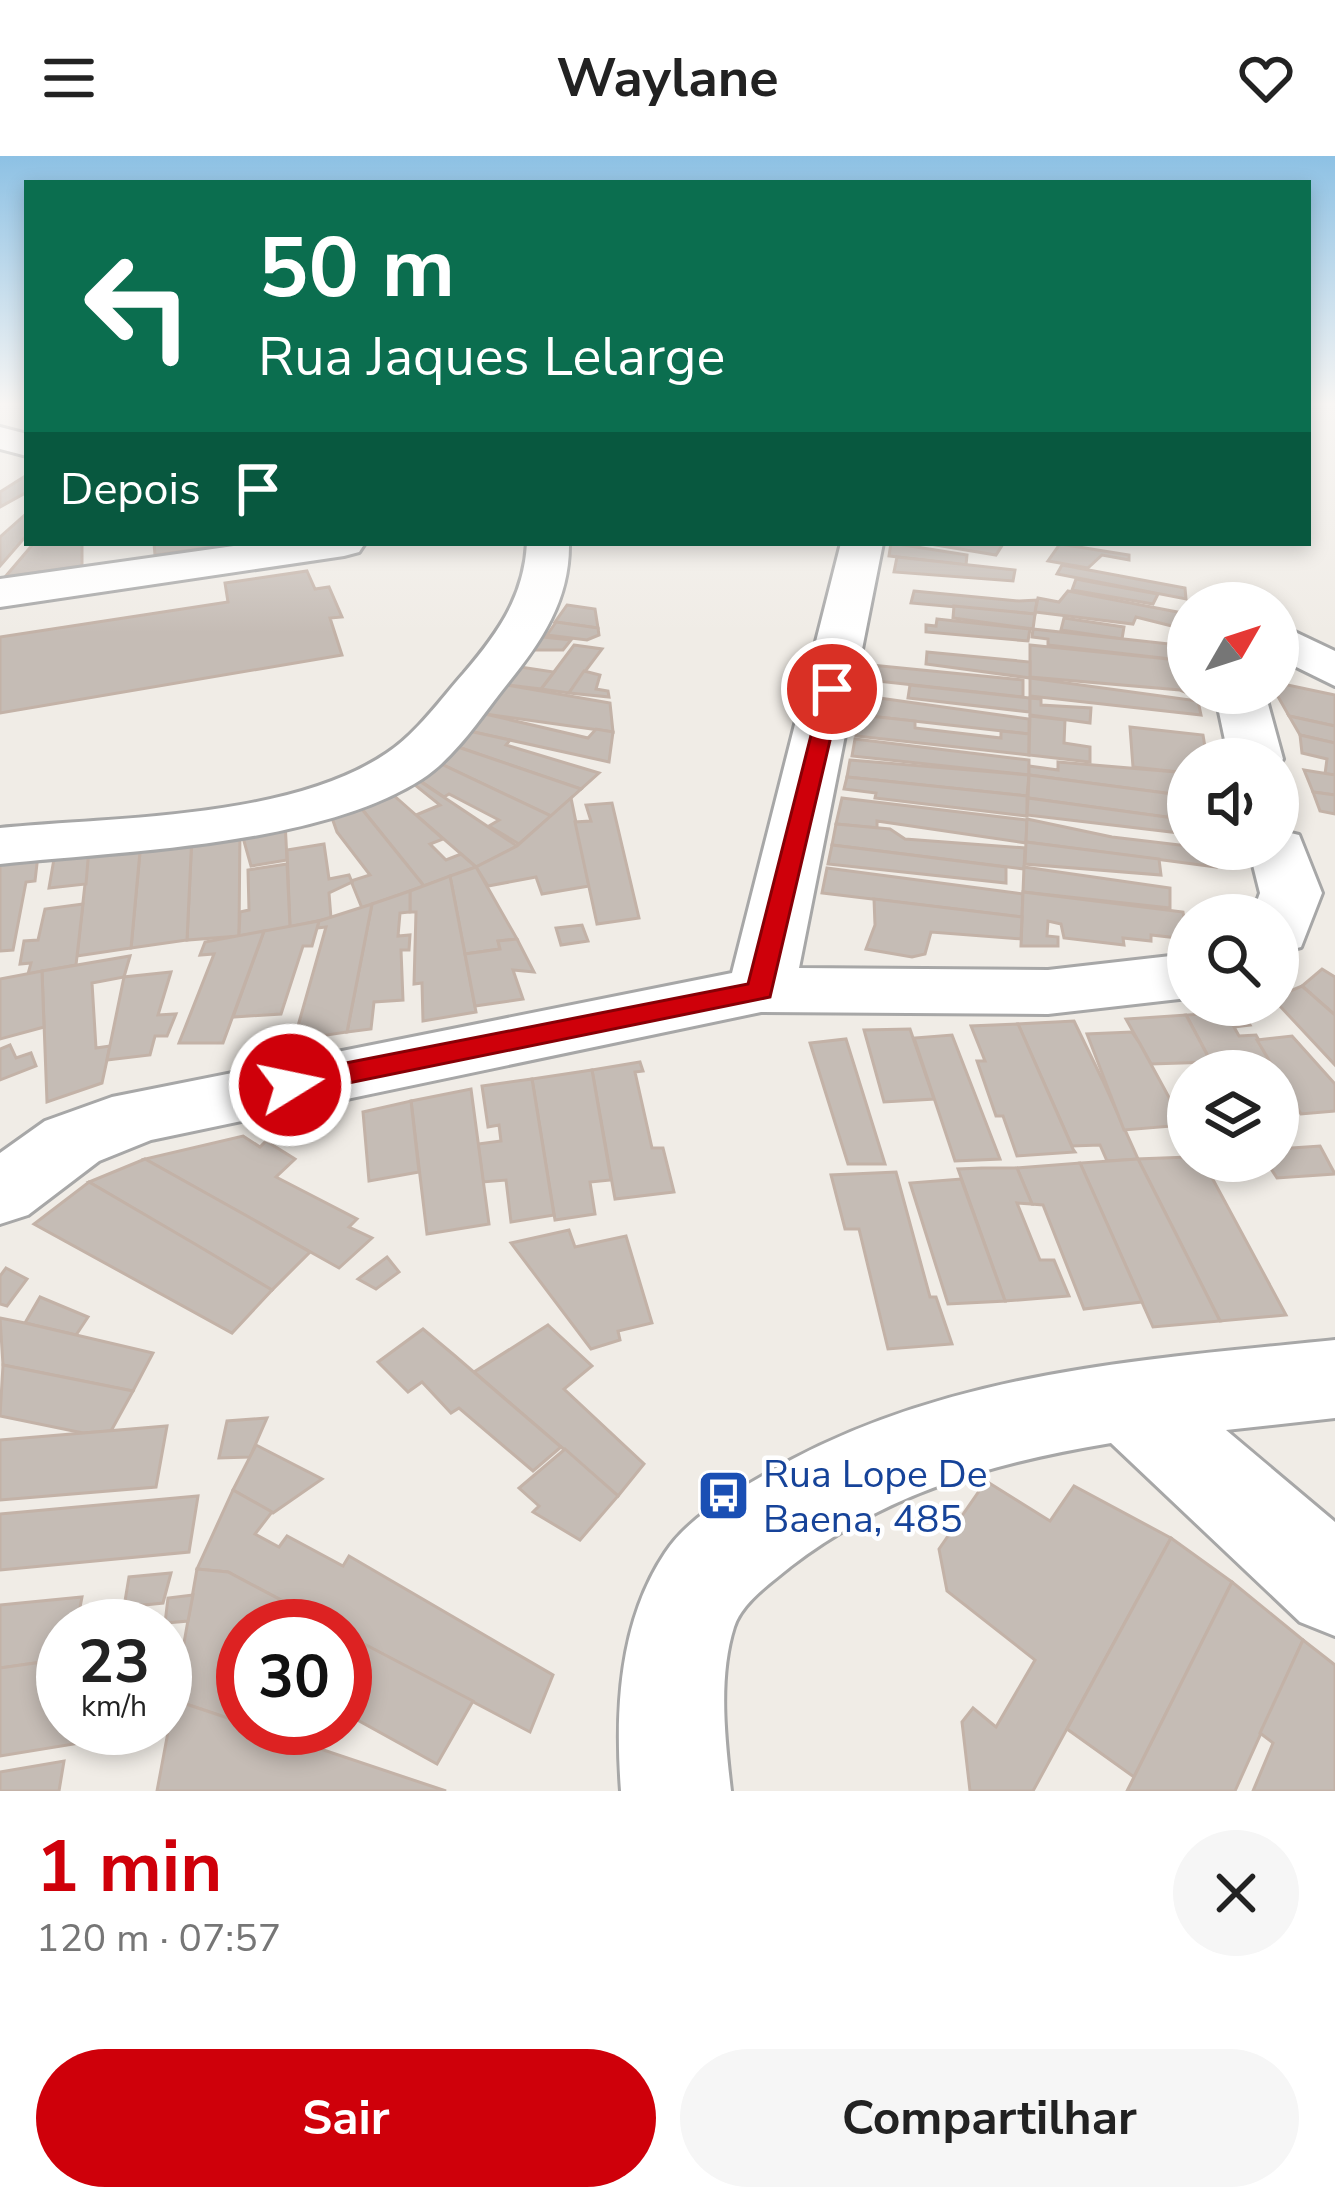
<!DOCTYPE html>
<html lang="pt">
<meta charset="utf-8">
<style>
body{margin:0;font-family:"Nunito Sans",sans-serif;background:#f6f6f6;color:#222;height:100vh;display:flex;flex-direction:column;font-size:45px;white-space:nowrap}
*{box-sizing:border-box;margin:0}
p{font-size:39px;color:#767676}
.icon{flex:none;width:66px;height:66px;fill:none;stroke:currentColor;stroke-width:2;stroke-linecap:round;stroke-linejoin:round}
.map{position:relative;height:1635px;overflow:hidden}
.side{display:flex;flex-direction:column;background:#fff;flex:1}
.side>*{flex:none}
.top-card{position:absolute;left:24px;top:24px;width:1287px;height:366px;border-radius:0px;box-shadow:0 6px 18px #0003;background:#0b6e4f;color:#fff;overflow:hidden}
.needle{width:78px;rotate:51deg}
.tools{position:absolute;left:1167px;top:426px;display:grid;gap:24px}
.tools a{display:grid;place-items:center;width:132px;height:132px;border-radius:50%;background:#fff;box-shadow:0 6px 18px #0003;font-size:60px}
.speed{position:absolute;left:36px;top:1443px;display:flex;gap:24px;font-size:60px;font-weight:700;text-align:center}
.speed>*{display:grid;place-content:center;width:156px;height:156px;border-radius:50%;background:#fff;box-shadow:0 6px 18px #0003;line-height:1}
.speed small{font-size:30px;font-weight:400}
.speed .limit{border:18px solid #d22;background:#fff;color:#111}
.pin{position:absolute;display:grid;place-items:center;width:102px;height:102px;color:#fff;margin:-51px;border:6px solid #fff;border-radius:50%;box-shadow:0 3px 12px #0007}
.me{position:absolute;width:132px;margin:-66px;rotate:80deg;stroke-linejoin:round;filter:drop-shadow(0 0 9px #0008)}
.turn{display:flex;align-items:center;gap:42px;height:252px;padding:0 36px;font-size:54px}
.turn .icon{width:156px;height:156px;stroke-width:2.5}
.turn b{display:block;font-size:84px;line-height:102px}
.then{display:flex;align-items:center;height:114px;padding:0 36px;background:#0003;gap:24px;font-size:45px}
.round{display:grid;place-items:center;flex:none;width:126px;height:126px;border-radius:63px;background:#f6f6f6}
.head{display:flex;align-items:center;justify-content:space-between;height:204px;padding:0 36px}
h1{font-size:72px;font-weight:700;line-height:90px;color:#cf000a}
.primary-button{display:flex;gap:24px;margin-top:auto;padding:24px 36px}
.primary-button a{flex:1;height:138px;border-radius:72px;background:#cf000a;color:#fff;font-size:48px;font-weight:700;line-height:138px;text-align:center}
.primary-button a+a{background:#f6f6f6;color:#222}
header{display:flex;justify-content:space-between;align-items:center;height:156px;padding:0 36px;background:#fff;font-size:54px;font-weight:700}
.map>svg:first-child{display:block}
.building{fill:#c5bcb5;stroke:#c3b2a7;stroke-width:3}
.lines{fill:none;stroke-linecap:round;stroke-linejoin:round}
.minor-casing{stroke:#a7a7a7;stroke-width:6}
.minor{fill:#fff;fill-rule:evenodd}
.route{fill:#cf000a;stroke:#870006;stroke-width:3}
.labels{text-anchor:middle;dominant-baseline:central;stroke-width:9;stroke-linejoin:round;paint-order:stroke}
.near-transit-label{font-size:39px;fill:#164399;stroke:#fff;text-anchor:start}
</style>
<header><svg class="icon" aria-label="menu" viewBox="0 0 24 24"><path d="M4 6h16M4 12h16M4 18h16"/></svg>Waylane<svg class="icon" aria-label="heart" viewBox="0 0 24 24"><path d="M12 20l-8-8c-3-5 5-10 8-4 3-6 11-1 8 4z"/></svg></header>
<div class="map">
<svg width="1335" height="1635" viewBox="0 0 1335 1635">
<rect width="100%" height="100%" fill="#f0ece6"/>
<g class="building">
<path d="M 27,319 L 27,336 L 0,351 L 0,336 Z"/>
<path d="M 27,357 L 27,379 L 0,410 L 0,381 Z"/>
<path d="M 34,387 L 82,387 L 82,410 L 5,421 Z"/>
<path d="M 154,387 L 226,387 L 226,389 L 155,399 Z"/>
<path d="M 891,387 L 967,399 L 966,409 L 889,400 Z"/>
<path d="M 924,387 L 999,387 L 1003,388 L 996,399 Z"/>
<path d="M 1060,388 L 1129,399 L 1129,404 L 1102,399 L 1088,412 L 1048,405 Z"/>
<path d="M 897,401 L 1015,414 L 1013,425 L 894,416 Z"/>
<path d="M 1062,409 L 1185,432 L 1186,443 L 1057,418 Z"/>
<path d="M 307,415 L 315,433 L 329,431 L 342,461 L 330,462 L 342,499 L 0,557 L 0,481 L 228,446 L 225,427 Z"/>
<path d="M 1076,423 L 1097,427 L 1158,438 L 1153,448 L 1072,434 Z"/>
<path d="M 914,435 L 1019,445 L 1037,444 L 1035,458 L 911,447 Z"/>
<path d="M 1068,435 L 1188,458 L 1188,474 L 1136,461 L 1133,468 L 1035,456 L 1038,442 L 1059,446 Z"/>
<path d="M 567,449 L 595,453 L 598,472 L 555,466 Z"/>
<path d="M 954,450 L 1035,458 L 1033,473 L 953,462 Z"/>
<path d="M 1064,462 L 1124,471 L 1122,483 L 1061,474 Z"/>
<path d="M 937,463 L 1030,473 L 1028,485 L 926,476 L 926,469 L 936,470 Z"/>
<path d="M 556,466 L 598,472 L 599,479 L 587,484 L 547,479 Z"/>
<path d="M 1033,473 L 1188,490 L 1188,505 L 1048,489 L 1048,483 L 1032,481 Z"/>
<path d="M 543,481 L 571,484 L 563,494 L 533,494 Z"/>
<path d="M 574,489 L 602,493 L 569,537 L 541,533 Z"/>
<path d="M 1030,489 L 1188,505 L 1188,537 L 1198,541 L 1180,534 L 1030,521 Z"/>
<path d="M 927,496 L 1030,506 L 1030,522 L 926,508 Z"/>
<path d="M 871,509 L 1023,524 L 1023,541 L 868,524 Z"/>
<path d="M 520,511 L 554,516 L 541,533 L 507,529 Z"/>
<path d="M 584,515 L 600,519 L 596,533 L 608,535 L 609,541 L 569,537 Z"/>
<path d="M 1030,522 L 1198,545 L 1201,559 L 1030,540 Z"/>
<path d="M 1278,527 L 1335,539 L 1335,570 L 1289,560 L 1276,537 Z"/>
<path d="M 507,529 L 610,547 L 613,576 L 485,558 Z"/>
<path d="M 910,529 L 1030,542 L 1030,556 L 908,542 Z"/>
<path d="M 865,540 L 1029,563 L 1029,578 L 860,559 Z"/>
<path d="M 1030,542 L 1041,543 L 1041,549 L 1091,552 L 1090,567 L 1030,559 Z"/>
<path d="M 485,558 L 588,582 L 596,573 L 613,576 L 609,606 L 469,575 Z"/>
<path d="M 860,559 L 915,565 L 915,572 L 1001,582 L 1001,575 L 1029,578 L 1029,599 L 856,580 Z"/>
<path d="M 1030,560 L 1065,564 L 1064,587 L 1090,591 L 1090,606 L 1029,599 Z"/>
<path d="M 1289,560 L 1335,570 L 1335,587 L 1300,579 Z"/>
<path d="M 1130,571 L 1203,579 L 1207,603 L 1188,603 L 1188,617 L 1133,611 Z"/>
<path d="M 469,575 L 510,584 L 506,589 L 599,617 L 581,633 L 455,590 Z"/>
<path d="M 1300,579 L 1335,587 L 1335,619 L 1325,618 L 1327,603 L 1302,597 Z"/>
<path d="M 855,583 L 1029,604 L 1029,619 L 852,600 Z"/>
<path d="M 455,590 L 581,633 L 551,660 L 439,607 Z"/>
<path d="M 850,604 L 1029,619 L 1027,640 L 847,621 Z"/>
<path d="M 1058,606 L 1188,617 L 1188,640 L 1029,619 L 1029,610 L 1058,614 Z"/>
<path d="M 439,607 L 551,660 L 519,688 L 489,670 L 499,664 L 449,638 L 444,641 L 416,622 Z"/>
<path d="M 1304,614 L 1335,619 L 1335,639 L 1313,636 Z"/>
<path d="M 1029,619 L 1188,640 L 1188,664 L 1028,642 Z"/>
<path d="M 847,621 L 1027,640 L 1027,660 L 875,642 L 876,637 L 844,633 Z"/>
<path d="M 415,622 L 517,690 L 476,711 L 416,659 L 440,649 L 410,625 Z"/>
<path d="M 1313,636 L 1335,639 L 1335,658 L 1320,655 Z"/>
<path d="M 391,637 L 443,683 L 430,688 L 446,704 L 461,698 L 476,711 L 424,730 L 361,652 Z"/>
<path d="M 571,642 L 589,730 L 542,738 L 536,721 L 488,730 L 476,711 L 517,690 Z"/>
<path d="M 842,642 L 1027,664 L 1026,687 L 877,665 L 877,672 L 836,668 Z"/>
<path d="M 1028,642 L 1188,664 L 1188,678 L 1027,659 Z"/>
<path d="M 612,647 L 639,762 L 597,768 L 575,666 L 591,665 L 586,649 Z"/>
<path d="M 361,652 L 424,730 L 362,752 L 351,725 L 370,719 L 337,676 L 331,659 Z"/>
<path d="M 1027,663 L 1112,681 L 1214,693 L 1216,711 L 1026,686 Z"/>
<path d="M 285,665 L 287,704 L 251,710 L 240,671 Z"/>
<path d="M 836,668 L 890,673 L 905,683 L 1025,692 L 1024,713 L 832,689 Z"/>
<path d="M 240,671 L 239,780 L 187,784 L 192,678 Z"/>
<path d="M 192,678 L 187,784 L 131,792 L 141,685 Z"/>
<path d="M 141,685 L 131,792 L 77,800 L 89,692 Z"/>
<path d="M 1026,686 L 1159,703 L 1161,719 L 1025,708 Z"/>
<path d="M 324,688 L 329,723 L 349,719 L 352,726 L 329,737 L 331,762 L 290,771 L 287,694 Z"/>
<path d="M 832,689 L 1006,711 L 1006,727 L 828,708 Z"/>
<path d="M 89,692 L 86,728 L 49,732 L 55,697 Z"/>
<path d="M 38,699 L 35,725 L 26,726 L 13,794 L 0,795 L 0,705 Z"/>
<path d="M 287,708 L 290,771 L 239,780 L 240,756 L 249,754 L 248,714 Z"/>
<path d="M 476,711 L 517,783 L 498,785 L 500,793 L 465,798 L 450,720 Z"/>
<path d="M 1024,711 L 1170,732 L 1170,752 L 1023,736 Z"/>
<path d="M 827,712 L 1023,738 L 1022,761 L 822,737 Z"/>
<path d="M 450,720 L 476,856 L 423,865 L 422,827 L 414,828 L 416,756 L 410,756 L 410,735 Z"/>
<path d="M 410,735 L 410,756 L 400,757 L 398,780 L 410,779 L 409,794 L 401,794 L 403,844 L 374,846 L 371,873 L 347,876 L 372,748 Z"/>
<path d="M 1023,736 L 1183,756 L 1187,783 L 1151,779 L 1151,785 L 1123,782 L 1124,789 L 1064,782 L 1061,768 L 1048,765 L 1047,780 L 1058,781 L 1058,790 L 1021,790 Z"/>
<path d="M 874,743 L 1022,761 L 1021,783 L 931,776 L 925,798 L 912,801 L 866,793 L 875,769 Z"/>
<path d="M 83,748 L 76,809 L 28,818 L 31,807 L 20,808 L 24,785 L 38,784 L 45,753 Z"/>
<path d="M 372,748 L 347,876 L 294,884 L 326,771 L 317,772 L 319,765 Z"/>
<path d="M 319,765 L 312,790 L 303,790 L 281,858 L 233,861 L 264,775 Z"/>
<path d="M 582,769 L 588,785 L 561,789 L 556,772 Z"/>
<path d="M 264,775 L 223,887 L 179,887 L 214,798 L 200,799 L 205,786 Z"/>
<path d="M 517,783 L 534,816 L 513,814 L 523,843 L 475,850 L 465,798 L 500,793 L 498,785 Z"/>
<path d="M 130,800 L 124,821 L 92,827 L 96,892 L 110,890 L 102,927 L 47,946 L 42,815 Z"/>
<path d="M 1322,813 L 1335,821 L 1335,859 L 1302,830 Z"/>
<path d="M 42,815 L 44,871 L 0,883 L 0,823 Z"/>
<path d="M 171,816 L 158,859 L 176,858 L 167,880 L 155,880 L 150,899 L 107,904 L 124,821 Z"/>
<path d="M 1302,830 L 1335,859 L 1335,909 L 1278,848 L 1278,840 Z"/>
<path d="M 1242,856 L 1250,869 L 1234,871 L 1239,880 L 1256,879 L 1273,909 L 1257,910 L 1260,915 L 1216,915 L 1186,859 Z"/>
<path d="M 1186,859 L 1211,906 L 1151,908 L 1126,863 Z"/>
<path d="M 1074,865 L 1103,925 L 1138,1003 L 1107,1005 L 1100,989 L 1072,990 L 1018,868 Z"/>
<path d="M 1018,868 L 1073,993 L 1075,996 L 1017,1000 L 1003,960 L 996,960 L 977,905 L 985,905 L 971,870 Z"/>
<path d="M 910,873 L 934,943 L 884,946 L 864,874 Z"/>
<path d="M 1132,876 L 1140,888 L 1184,969 L 1124,974 L 1087,878 Z"/>
<path d="M 952,879 L 1000,1003 L 955,1005 L 914,882 Z"/>
<path d="M 1292,880 L 1335,928 L 1335,955 L 1301,958 L 1257,884 Z"/>
<path d="M 846,883 L 885,1008 L 848,1008 L 810,887 Z"/>
<path d="M 10,889 L 16,902 L 31,897 L 36,910 L 0,924 L 0,893 Z"/>
<path d="M 640,906 L 643,915 L 635,916 L 652,992 L 663,992 L 674,1036 L 615,1043 L 592,914 Z"/>
<path d="M 592,914 L 611,1024 L 590,1026 L 595,1058 L 555,1064 L 532,923 Z"/>
<path d="M 532,923 L 554,1059 L 511,1066 L 506,1024 L 483,1026 L 478,988 L 501,985 L 499,969 L 488,971 L 482,930 Z"/>
<path d="M 471,933 L 489,1068 L 427,1078 L 411,945 Z"/>
<path d="M 411,945 L 419,1016 L 369,1025 L 363,956 Z"/>
<path d="M 243,980 L 260,991 L 266,985 L 295,1003 L 276,1021 L 357,1063 L 349,1071 L 372,1082 L 339,1112 L 145,1003 Z"/>
<path d="M 1320,990 L 1335,1018 L 1277,1022 L 1266,1005 L 1278,1005 L 1278,993 Z"/>
<path d="M 1188,1001 L 1188,1005 L 1203,1005 L 1286,1159 L 1220,1165 L 1138,1003 Z"/>
<path d="M 145,1003 L 247,1060 L 310,1096 L 272,1134 L 89,1026 Z"/>
<path d="M 1138,1003 L 1220,1165 L 1153,1171 L 1080,1007 Z"/>
<path d="M 1080,1007 L 1142,1146 L 1084,1153 L 1043,1049 L 1032,1048 L 1017,1012 Z"/>
<path d="M 982,1012 L 1017,1012 L 1032,1048 L 1017,1047 L 1040,1104 L 1054,1104 L 1069,1140 L 1005,1145 L 958,1013 Z"/>
<path d="M 896,1016 L 930,1141 L 936,1141 L 952,1188 L 888,1193 L 859,1073 L 845,1073 L 831,1019 Z"/>
<path d="M 961,1023 L 1005,1145 L 948,1148 L 910,1027 Z"/>
<path d="M 89,1026 L 195,1088 L 272,1134 L 232,1177 L 34,1068 Z"/>
<path d="M 569,1074 L 575,1091 L 626,1080 L 652,1167 L 618,1175 L 620,1184 L 591,1193 L 511,1087 Z"/>
<path d="M 387,1101 L 399,1116 L 376,1133 L 358,1123 Z"/>
<path d="M 6,1112 L 27,1123 L 7,1150 L 0,1148 L 0,1120 Z"/>
<path d="M 40,1141 L 88,1161 L 76,1179 L 25,1167 Z"/>
<path d="M 0,1162 L 25,1167 L 153,1197 L 133,1235 L 3,1209 Z"/>
<path d="M 548,1169 L 592,1210 L 564,1233 L 644,1308 L 618,1340 L 474,1216 Z"/>
<path d="M 423,1173 L 454,1199 L 561,1291 L 533,1315 L 459,1252 L 451,1257 L 422,1226 L 408,1236 L 378,1206 Z"/>
<path d="M 3,1209 L 133,1235 L 111,1275 L 83,1277 L 0,1260 Z"/>
<path d="M 267,1262 L 250,1301 L 219,1302 L 227,1265 Z"/>
<path d="M 167,1270 L 156,1331 L 0,1344 L 0,1284 Z"/>
<path d="M 256,1289 L 322,1323 L 273,1357 L 233,1334 Z"/>
<path d="M 565,1293 L 618,1340 L 580,1384 L 533,1356 L 539,1350 L 519,1332 Z"/>
<path d="M 986,1325 L 1050,1365 L 1074,1330 L 1171,1382 L 1033,1635 L 970,1635 L 962,1566 L 973,1552 L 996,1571 L 1035,1504 L 947,1435 L 939,1393 Z"/>
<path d="M 233,1334 L 272,1356 L 255,1378 L 279,1391 L 287,1380 L 343,1410 L 349,1400 L 553,1519 L 530,1576 L 345,1478 L 345,1470 L 330,1470 L 228,1416 L 197,1413 Z"/>
<path d="M 198,1340 L 189,1396 L 0,1414 L 0,1358 Z"/>
<path d="M 1171,1382 L 1232,1426 L 1134,1621 L 1067,1573 Z"/>
<path d="M 197,1413 L 228,1416 L 330,1470 L 243,1470 L 243,1539 L 236,1565 L 174,1544 Z"/>
<path d="M 171,1417 L 163,1447 L 124,1451 L 129,1421 Z"/>
<path d="M 1232,1426 L 1303,1484 L 1235,1635 L 1127,1635 Z"/>
<path d="M 193,1439 L 188,1465 L 165,1467 L 168,1442 Z"/>
<path d="M 82,1441 L 77,1467 L 100,1464 L 99,1470 L 63,1470 L 63,1503 L 0,1512 L 0,1449 Z"/>
<path d="M 345,1478 L 473,1545 L 437,1608 L 345,1557 Z"/>
<path d="M 1303,1484 L 1335,1509 L 1335,1635 L 1253,1635 L 1273,1587 L 1260,1577 Z"/>
<path d="M 63,1503 L 63,1572 L 136,1572 L 135,1578 L 0,1600 L 0,1512 Z"/>
<path d="M 174,1544 L 243,1567 L 243,1572 L 258,1572 L 446,1635 L 157,1635 Z"/>
<path d="M 64,1605 L 59,1635 L 0,1635 L 0,1616 Z"/>
</g>
<g class="lines">
<defs>
<g id="minor">
<path d="M 0,271 L 27,278 L 27,300 L 0,293 Z"/>
<path d="M 255,387 L 365,387 L 359,396 L 344,400 L 0,451 L 0,423 Z"/>
<path d="M 527,387 L 569,387 C 570,443 542,485 508,527 C 482,559 457,600 422,623 C 318,690 123,695 0,708 L 0,672 C 115,661 290,663 387,597 C 418,576 440,544 464,517 C 498,477 524,441 527,387 Z"/>
<path d="M 841,387 L 883,387 L 799,812 L 1048,814 L 1188,798 L 1188,842 L 1048,858 L 761,856 L 151,984 L 99,1005 L 28,1059 L 0,1068 L 0,997 L 45,965 L 112,941 L 732,817 Z"/>
<path d="M 1278,468 L 1335,495 L 1335,530 L 1278,502 Z"/>
<path d="M 1215,537 L 1265,537 L 1283,603 L 1278,610 L 1278,603 L 1229,603 Z"/>
<path d="M 1278,674 L 1299,679 L 1322,737 L 1301,791 L 1278,797 L 1278,759 L 1252,759 L 1260,737 L 1249,693 L 1278,693 Z"/>
<path d="M 1335,1184 L 1335,1262 L 1226,1274 L 1335,1366 L 1335,1480 L 1300,1466 L 1111,1287 C 992,1307 887,1336 790,1411 C 771,1427 742,1446 734,1471 C 718,1521 725,1583 731,1635 L 621,1635 C 615,1555 619,1466 665,1397 C 687,1363 729,1339 764,1319 C 939,1216 1137,1204 1335,1184 Z"/>
</g>
</defs>
<use href="#minor" class="minor-casing"/>
<use href="#minor" class="minor"/>
</g>
<linearGradient id="sky" x2="0" y2="1"><stop stop-color="#8dc1e4"/><stop offset="0.52" stop-color="#f8f6f4"/><stop offset="1" stop-color="#f8f6f4" stop-opacity="0"/></linearGradient>
<rect width="1335" height="477" fill="url(#sky)"/>
<path class="route" d="M 824,528 L 842,533 L 770,841 L 290,939 L 279,936 L 275,929 L 290,918 L 748,828 Z"/>
<defs>
<symbol id="bus-square" viewBox="-11 -11 22 22"><rect x="-9" y="-9" width="18" height="18" rx="4" fill="#1a4fb4" stroke="#fff"/><path d="M-5-6H5V4H4V6H2V4H-2V6H-4V4H-5ZM-3.5-4V0h7V-4ZM-3.5 1.2v1.5H-2V1.2ZM2 1.2v1.5H3.5V1.2Z" fill="#fff"/></symbol>
</defs>
<g fill-rule="evenodd">
<use href="#bus-square" x="694" y="1310" width="59" height="59"/>
</g>
<g class="labels">
<g class="near-transit-label">
<text x="763" y="1318">Rua Lope De<tspan x="763" dy="45">Baena, 485</tspan></text>
</g>
</g>
</svg>
<div class="tools">
<a><svg class="needle" viewBox="-14 -14 28 28"><path d="M0-13l5 13h-10z" fill="#e53935"/><path d="M0 13l5-13h-10z" fill="#767676"/></svg></a>
<a><svg class="icon" aria-label="sound" viewBox="0 0 24 24"><path d="M4 9h4l5-4v14l-5-4H4zM17 9q2 3 0 6"/></svg></a>
<a><svg class="icon" aria-label="search" viewBox="0 0 24 24"><circle cx="10" cy="10" r="6"/><path d="M15 15l6 6"/></svg></a>
<a><svg class="icon" aria-label="layers" viewBox="0 0 24 24"><path d="M12 4l9 5-9 5-9-5zM3 14l9 5 9-5"/></svg></a>
</div>
<div class="speed"><div>23<small>km/h</small></div><div class="limit">30</div></div>
<div class="pin" style="left:832px;top:533px;background:#d93025"><svg class="icon" aria-label="arrive" viewBox="0 0 24 24"><path d="M6 21V4h12l-3 4 3 4H6"/></svg></div>
<svg class="me" style="left:290px;top:929px" viewBox="-20 -20 40 40"><circle r="17" fill="#cf000a" stroke="#fff" stroke-width="3"/><path d="M0-11L8 9 0 5-8 9z" fill="#fff"/></svg>
<div class="top-card">
<div class="turn"><svg class="icon" aria-label="left" viewBox="0 0 24 24"><path d="M17 20v-9H6M10 6l-5 5 5 5"/></svg><div><b>50 m</b>Rua Jaques Lelarge</div></div>
<div class="then">Depois<svg class="icon" aria-label="arrive" viewBox="0 0 24 24"><path d="M6 21V4h12l-3 4 3 4H6"/></svg></div>
</div>
</div>
<section class="side">
<div class="head"><div><h1>1 min</h1><p>120 m · 07:57</p></div><a class="round"><svg class="icon" aria-label="close" viewBox="0 0 24 24"><path d="M6 6l12 12M18 6L6 18"/></svg></a></div>
<div class="primary-button"><a>Sair</a><a>Compartilhar</a></div>
</section>
